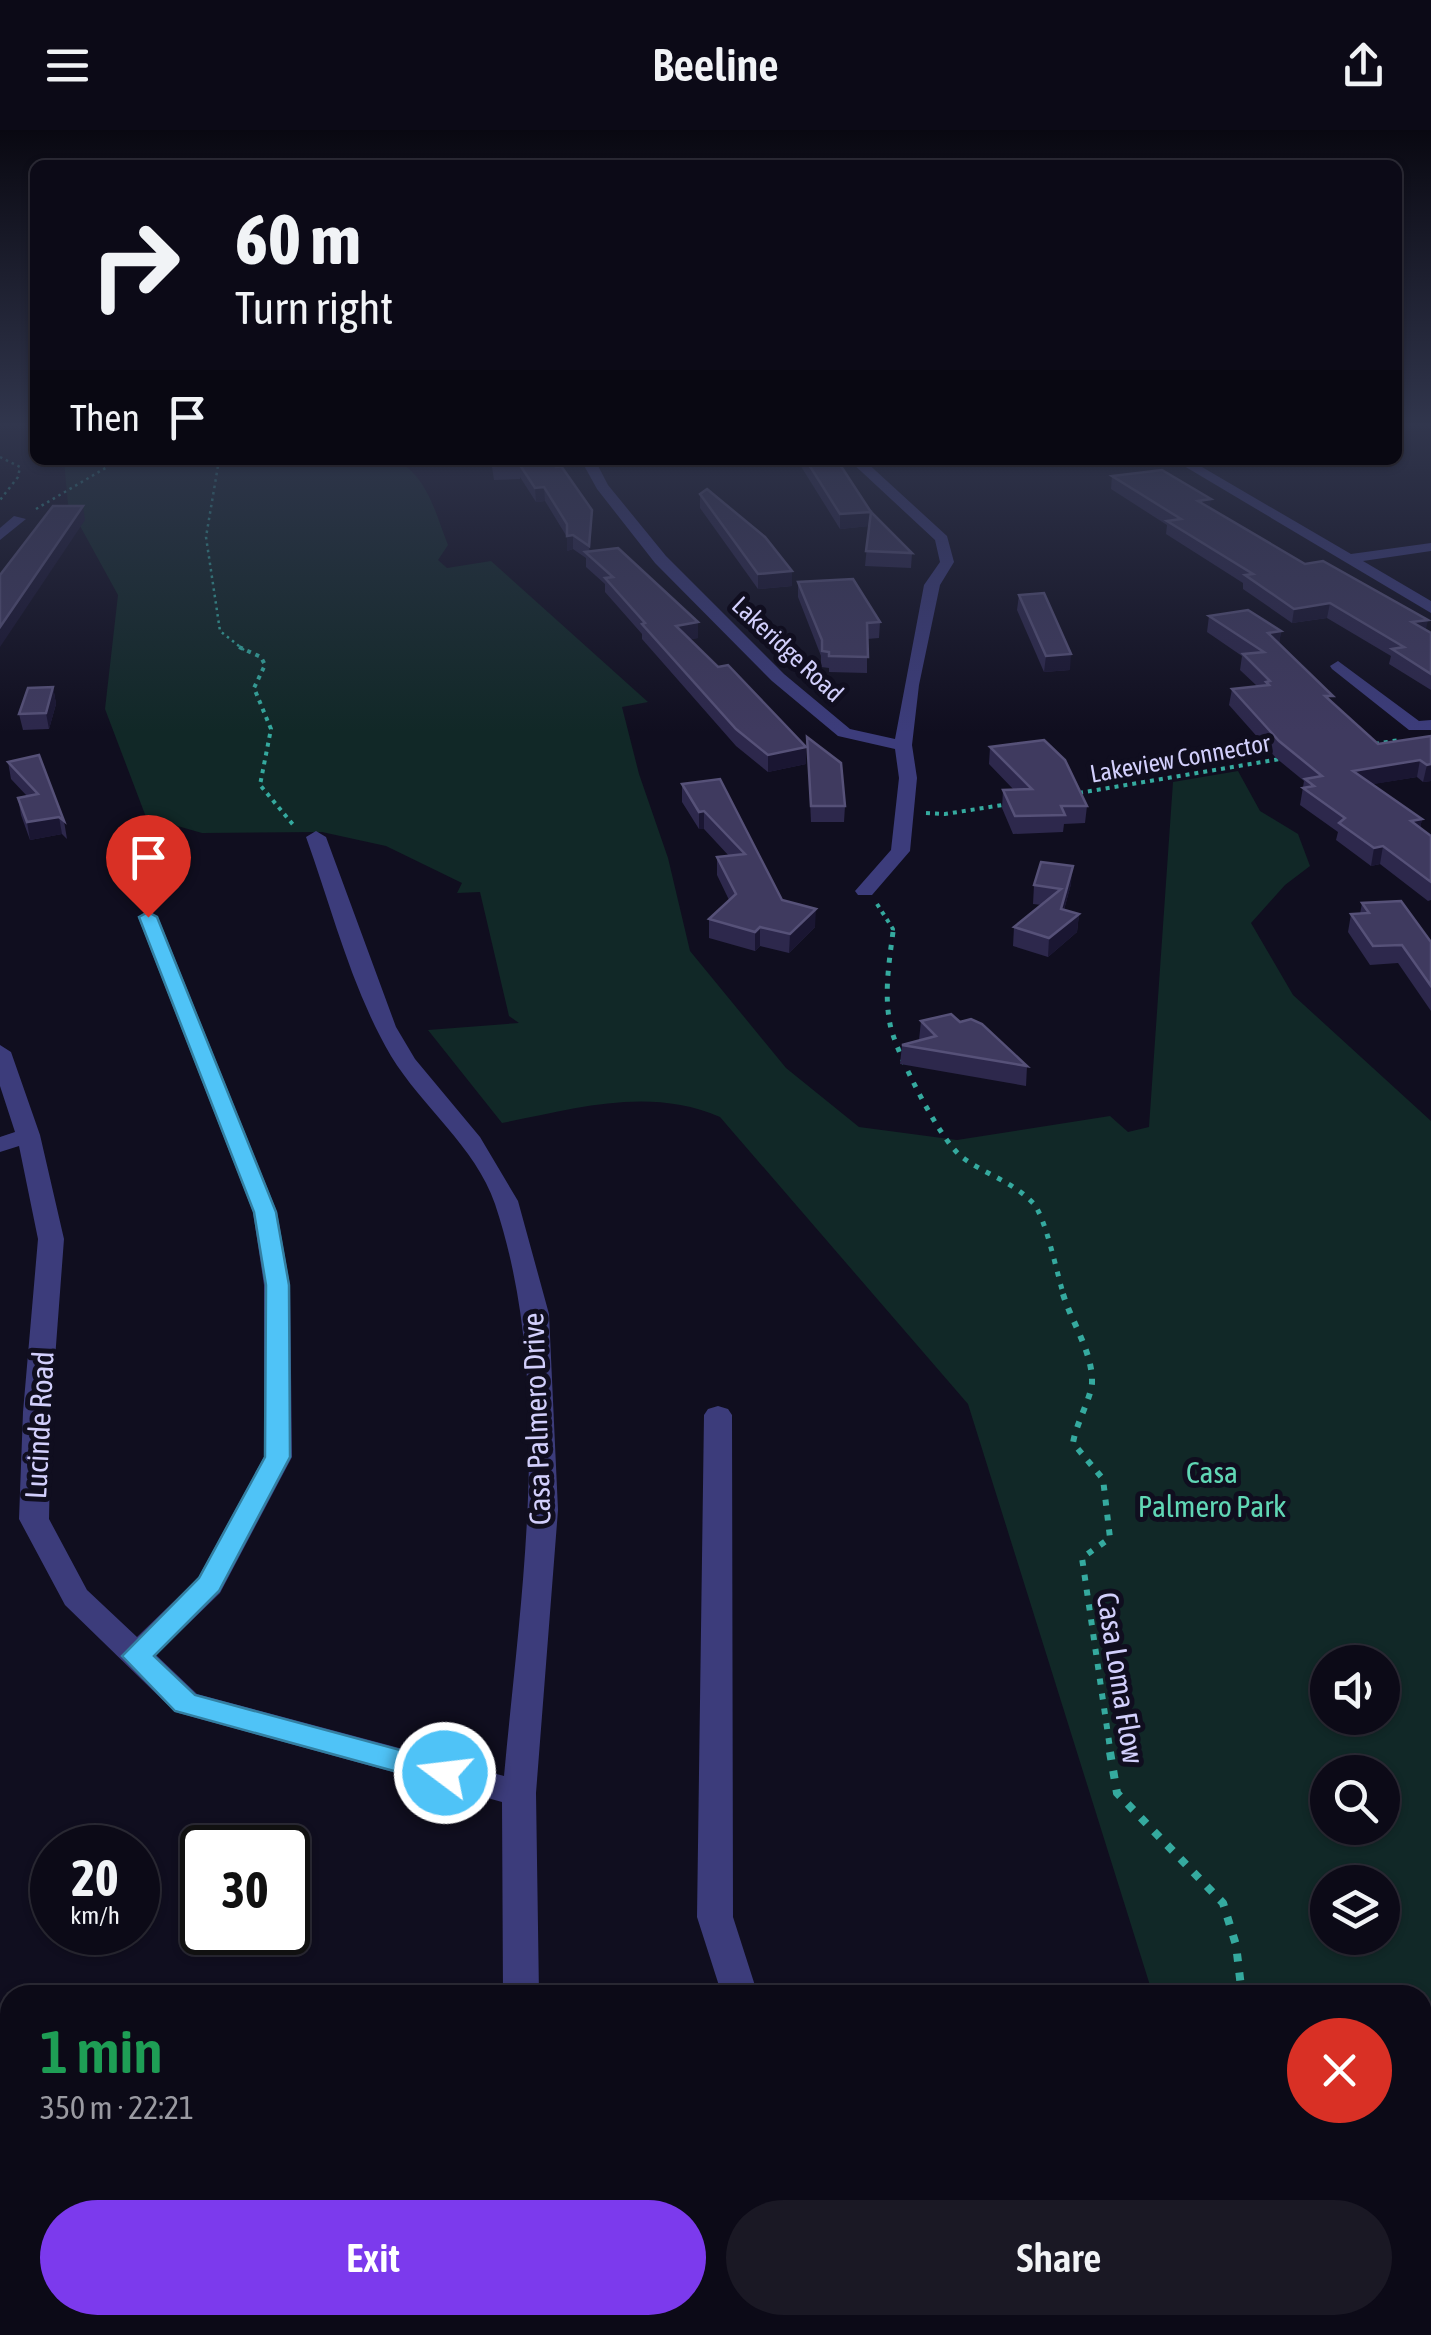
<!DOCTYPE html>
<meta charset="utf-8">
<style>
body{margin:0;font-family:"Asap Condensed",sans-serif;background:#1a1824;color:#f1f3f6;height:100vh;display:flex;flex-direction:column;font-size:38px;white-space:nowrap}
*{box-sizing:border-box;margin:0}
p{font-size:32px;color:#9a9aa1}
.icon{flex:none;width:55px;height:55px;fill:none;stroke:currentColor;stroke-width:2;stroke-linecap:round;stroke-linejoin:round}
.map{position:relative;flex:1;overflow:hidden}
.panel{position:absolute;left:0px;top:1855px;width:1432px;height:350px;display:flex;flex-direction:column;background:#0c0a17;border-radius:30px 30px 0 0;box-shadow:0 2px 8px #0004,0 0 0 2px #2c2b36}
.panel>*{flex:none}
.top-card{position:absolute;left:30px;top:30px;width:1372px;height:305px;border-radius:15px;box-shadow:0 2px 8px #0004,0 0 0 2px #2c2b36;background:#0c0a17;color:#f1f3f6;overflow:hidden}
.fabs{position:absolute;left:1310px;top:1515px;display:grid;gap:20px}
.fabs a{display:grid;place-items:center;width:90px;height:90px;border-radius:50%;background:#0c0a17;box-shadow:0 2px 8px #0004,0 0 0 2px #2c2b36;font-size:50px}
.speed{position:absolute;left:30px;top:1695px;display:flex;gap:20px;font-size:50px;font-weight:700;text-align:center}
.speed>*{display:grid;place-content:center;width:130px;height:130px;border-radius:50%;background:#0c0a17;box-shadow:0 2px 8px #0004,0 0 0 2px #2c2b36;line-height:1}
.speed small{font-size:25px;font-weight:400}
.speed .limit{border:5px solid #111;border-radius:15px;background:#fff;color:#111}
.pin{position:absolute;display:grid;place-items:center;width:85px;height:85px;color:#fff;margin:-102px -42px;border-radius:50% 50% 50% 0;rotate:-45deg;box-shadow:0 0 10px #0007}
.pin .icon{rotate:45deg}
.me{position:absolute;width:110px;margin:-55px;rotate:285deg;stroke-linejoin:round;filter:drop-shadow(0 0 8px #0008)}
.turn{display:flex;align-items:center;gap:35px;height:210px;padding:0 40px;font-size:45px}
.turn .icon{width:130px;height:130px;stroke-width:2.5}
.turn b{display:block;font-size:70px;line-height:85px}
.then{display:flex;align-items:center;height:95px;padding:0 40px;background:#0003;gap:20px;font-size:38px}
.round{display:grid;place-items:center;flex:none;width:105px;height:105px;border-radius:52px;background:#1a1824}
.headline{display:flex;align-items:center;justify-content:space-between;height:170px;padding:0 40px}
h1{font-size:60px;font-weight:600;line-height:75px;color:#1e9e55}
.action{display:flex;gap:20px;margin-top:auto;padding:20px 40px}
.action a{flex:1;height:115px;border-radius:60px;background:#7c3aed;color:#fff;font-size:40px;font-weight:600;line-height:115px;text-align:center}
.action a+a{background:#1a1824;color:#f1f3f6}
header{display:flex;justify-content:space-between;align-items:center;height:130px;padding:0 40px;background:#0c0a17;font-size:45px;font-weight:600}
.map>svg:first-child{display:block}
.green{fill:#112827;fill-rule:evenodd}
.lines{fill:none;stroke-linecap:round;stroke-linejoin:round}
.path-far4{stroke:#35aa9f;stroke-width:2.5;stroke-dasharray:2.5 4;stroke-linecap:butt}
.path-far3{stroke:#35aa9f;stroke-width:4;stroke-dasharray:4 5;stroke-linecap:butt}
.path-far2{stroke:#35aa9f;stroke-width:5;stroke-dasharray:5 8;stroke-linecap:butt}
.path-far1{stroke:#35aa9f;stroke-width:6;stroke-dasharray:6 9;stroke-linecap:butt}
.path{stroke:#35aa9f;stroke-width:8;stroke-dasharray:8 11;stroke-linecap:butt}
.minor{fill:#3c3c7b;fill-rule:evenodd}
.wall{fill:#2d284c}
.shaded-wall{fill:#1a1632}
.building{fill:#3f3a5f;stroke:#565178;stroke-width:2.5}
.route{fill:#4fc3f7;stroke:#337fa1;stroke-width:2.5}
.labels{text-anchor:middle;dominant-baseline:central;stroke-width:10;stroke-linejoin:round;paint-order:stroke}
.far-street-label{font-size:25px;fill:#d2cffc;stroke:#100e1f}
.street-label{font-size:30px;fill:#d2cffc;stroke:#100e1f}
.park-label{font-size:30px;fill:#60d7b5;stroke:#100e1f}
</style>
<header><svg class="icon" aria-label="menu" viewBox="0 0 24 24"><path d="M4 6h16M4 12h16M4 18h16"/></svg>Beeline<svg class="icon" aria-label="share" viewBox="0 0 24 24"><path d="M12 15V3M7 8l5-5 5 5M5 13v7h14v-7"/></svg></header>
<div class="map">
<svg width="1431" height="2205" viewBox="0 0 1431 2205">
<rect width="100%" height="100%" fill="#100e1f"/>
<g class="green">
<path d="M 64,330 L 395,330 C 427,344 436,385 448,415 L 438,430 L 447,438 L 491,431 L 648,572 L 622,577 L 639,644 L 668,728 L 690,821 L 786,938 L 859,997 L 957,1010 L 1110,986 L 1128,1002 L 1149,997 L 1173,652 L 1238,641 L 1260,681 L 1298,704 L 1310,736 L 1285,755 L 1251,793 L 1293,865 L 1431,991 L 1431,2205 L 1184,2205 L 1184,2195 L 1422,2195 L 1422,1865 L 1153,1865 L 968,1274 L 720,987 C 648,956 575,979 502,993 L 428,900 L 519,893 L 509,886 L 480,762 L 457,763 L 462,753 L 386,716 L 322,702 L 202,703 L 146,687 L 105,579 L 118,465 L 68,374 ZM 1328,1532 L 1382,1532 L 1382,1588 L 1328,1588 ZM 1328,1642 L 1382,1642 L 1382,1698 L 1328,1698 ZM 1328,1752 L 1382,1752 L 1382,1808 L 1328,1808 Z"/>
<path d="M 1042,2195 L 1154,2195 L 1151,2205 L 1049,2205 Z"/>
</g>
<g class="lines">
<g class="path-far4">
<path d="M 0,327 L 20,337 L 18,347 L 0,370"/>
<path d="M 219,330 L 206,407 L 220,501 L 244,520"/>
<path d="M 36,379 L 119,330"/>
</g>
<g class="path-far3">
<path d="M 239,517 L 261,527 L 265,535 L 254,558 L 271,599 L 260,655 L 295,697"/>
<path d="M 1375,614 L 1399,610"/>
<path d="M 1079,663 L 1280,629"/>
<path d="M 926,683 L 945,684 L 1009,674"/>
<path d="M 877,774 L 893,799 L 892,805"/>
</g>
<path class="path-far2" d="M 893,802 C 889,833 884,863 890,894 C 895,921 940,1011 962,1027 C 984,1044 1012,1051 1033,1073 C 1046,1087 1057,1145 1064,1166"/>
<path class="path-far1" d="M 1063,1164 C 1072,1193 1093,1223 1092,1253 C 1091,1268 1076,1294 1073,1313 L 1103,1349 L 1110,1408 L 1082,1428 L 1111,1625"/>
<g class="path">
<path d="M 1110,1622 L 1117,1663 L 1223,1773 L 1236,1815 L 1242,1865"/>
<path d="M 1105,2195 L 1114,2205"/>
<path d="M 1272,2205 L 1274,2195"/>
</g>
<g class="minor">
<path d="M 581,330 L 595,330 L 608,355 L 666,426 L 784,544 L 850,599 L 895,609 L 924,455 L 940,432 L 935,410 L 849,330 L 864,330 L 947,406 L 954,432 L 940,455 L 919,555 L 912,615 L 917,648 L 910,721 L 872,765 L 858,765 L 855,761 L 891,720 L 899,648 L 895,619 L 838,606 L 772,551 L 655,433 L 597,359 Z"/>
<path d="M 1174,330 L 1190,330 L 1351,424 L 1431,413 L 1431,421 L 1363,431 L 1431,471 L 1431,483 Z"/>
<path d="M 14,386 L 26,389 L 0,410 L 0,398 Z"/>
<path d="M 1338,531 L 1419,591 L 1431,590 L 1431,600 L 1409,600 L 1332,539 L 1330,536 Z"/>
<path d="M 316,701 L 326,707 L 396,897 L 415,929 L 480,1007 L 518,1071 L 549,1184 L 558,1380 L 536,1663 L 539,1865 L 503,1865 L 502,1672 L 175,1582 L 65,1475 L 19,1389 L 23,1282 L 38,1109 L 19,1016 L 0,1022 L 0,1007 L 15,1002 L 0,956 L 0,915 L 11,922 L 40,1005 L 64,1109 L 51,1282 L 49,1389 L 87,1460 L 137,1507 L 198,1448 L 264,1327 L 264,1155 L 253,1082 L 138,787 L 148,781 L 158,787 L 277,1082 L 290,1155 L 292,1327 L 220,1463 L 156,1525 L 197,1564 L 504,1646 C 521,1460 555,1254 495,1074 C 475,1016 422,977 391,926 C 352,860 332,779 306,707 Z"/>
<path d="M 718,1276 L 728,1279 L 732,1285 L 733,1787 L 758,1865 L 722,1865 L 697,1787 L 704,1285 L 708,1279 Z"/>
<path d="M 790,2195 L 832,2195 L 835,2205 L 793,2205 Z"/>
</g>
</g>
<g class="wall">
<path d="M 491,330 L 555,330 L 556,337 L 592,380 L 590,422 L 698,508 L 690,509 L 806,634 L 768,642 L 736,616 L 642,509 L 642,504 L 605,462 L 605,454 L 586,437 L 586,428 L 573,419 L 567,421 L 567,407 L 545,371 L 536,372 L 520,347 L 520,349 L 494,350 Z"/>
<path d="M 797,330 L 837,330 L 871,382 L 912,423 L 911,438 L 865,436 L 869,396 L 840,399 Z"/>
<path d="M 1112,346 L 1210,378 L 1305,434 L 1431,503 L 1431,560 L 1389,534 L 1391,526 L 1327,488 L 1292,493 L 1243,459 L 1243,453 L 1166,404 L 1167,395 L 1111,359 Z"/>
<path d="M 700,364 L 792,441 L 792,456 L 758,459 L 700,378 Z"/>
<path d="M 798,452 L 880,492 L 879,508 L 867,509 L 867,543 L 829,542 L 829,538 L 821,537 L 821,526 L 798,467 Z"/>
<path d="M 1019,465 L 1070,540 L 1044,542 L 1017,480 Z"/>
<path d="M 1209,486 L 1281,501 L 1279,514 L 1332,572 L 1378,614 L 1431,606 L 1431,651 L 1423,652 L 1417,647 L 1372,654 L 1422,689 L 1420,698 L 1431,706 L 1431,770 L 1428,771 L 1380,734 L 1371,736 L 1336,710 L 1338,702 L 1300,675 L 1304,651 L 1276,628 L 1229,575 L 1232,559 L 1257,556 L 1240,540 L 1242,526 L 1207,502 Z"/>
<path d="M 53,557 L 56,574 L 49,599 L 23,600 L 19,584 Z"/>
<path d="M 807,607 L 845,676 L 844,692 L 811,692 Z"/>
<path d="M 990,617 L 1087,676 L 1085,693 L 1064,694 L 1063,702 L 1013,704 L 1002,678 L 1003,660 L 1014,660 L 989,634 Z"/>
<path d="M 8,632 L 64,691 L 67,709 L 62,704 L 30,710 L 21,685 L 18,668 L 27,666 L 11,649 Z"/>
<path d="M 720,649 L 782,770 L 815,797 L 789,823 L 760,816 L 755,821 L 709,808 L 709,789 L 729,770 L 717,745 L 717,727 L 729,726 L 704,699 L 699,699 L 682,672 L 682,654 Z"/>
<path d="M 1071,754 L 1064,780 L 1079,784 L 1077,802 L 1048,827 L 1013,816 L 1014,797 L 1042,775 L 1033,774 L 1034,755 Z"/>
<path d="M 1362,773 L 1431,812 L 1431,881 L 1398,833 L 1370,835 L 1348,802 L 1351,784 L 1360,784 Z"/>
<path d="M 921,891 L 960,892 L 1027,936 L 1026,956 L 900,934 L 902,915 L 919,910 Z"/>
</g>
<g class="shaded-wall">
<path d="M 544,357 L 545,371 L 536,372 L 535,358 Z"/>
<path d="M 1211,369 L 1209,382 L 1198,371 Z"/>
<path d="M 83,376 L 85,390 L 0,517 L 0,497 Z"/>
<path d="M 592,380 L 592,394 L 589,431 L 589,416 Z"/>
<path d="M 871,382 L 870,396 L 840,399 L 840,384 Z"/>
<path d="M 573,405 L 573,419 L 567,421 L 567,406 Z"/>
<path d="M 792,441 L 792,456 L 758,459 L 758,444 Z"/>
<path d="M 1330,473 L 1327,488 L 1292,493 L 1294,479 Z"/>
<path d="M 1428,490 L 1425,504 L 1412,492 Z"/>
<path d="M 698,492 L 698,508 L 676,511 L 676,496 Z"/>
<path d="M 1281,501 L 1279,517 L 1268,503 Z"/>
<path d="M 1071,524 L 1070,540 L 1044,542 L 1046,526 Z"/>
<path d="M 53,557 L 56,574 L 49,599 L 46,583 Z"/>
<path d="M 806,617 L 806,634 L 768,642 L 768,625 Z"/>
<path d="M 1420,630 L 1417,647 L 1350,658 L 1353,641 Z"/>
<path d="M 1431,634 L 1431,651 L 1423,652 L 1427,635 Z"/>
<path d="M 704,681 L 704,699 L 699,699 L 699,682 Z"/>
<path d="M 59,687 L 62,704 L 30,710 L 27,692 Z"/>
<path d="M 1422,689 L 1418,707 L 1411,691 Z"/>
<path d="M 1383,716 L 1380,734 L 1371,736 L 1374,718 Z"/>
<path d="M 1073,736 L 1071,754 L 1059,797 L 1061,779 Z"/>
<path d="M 816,779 L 815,797 L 789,823 L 790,804 Z"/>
<path d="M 1079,784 L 1077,802 L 1048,827 L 1049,808 Z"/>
<path d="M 760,797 L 760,816 L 755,821 L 755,802 Z"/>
</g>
<g class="building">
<path d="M 492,330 L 555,330 L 556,337 L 561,336 L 592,380 L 589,416 L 573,405 L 567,406 L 567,394 L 544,357 L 535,358 L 518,332 L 519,335 L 493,336 Z"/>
<path d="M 806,330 L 837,330 L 871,382 L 912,423 L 866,421 L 871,382 L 840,384 Z"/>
<path d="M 1162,340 L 1211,369 L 1198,371 L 1305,434 L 1323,431 L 1428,490 L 1412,492 L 1431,503 L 1431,544 L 1392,519 L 1404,517 L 1330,473 L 1294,479 L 1245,445 L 1253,444 L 1167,391 L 1181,389 L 1112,346 Z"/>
<path d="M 707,359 L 765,407 L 792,441 L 758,444 L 700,364 Z"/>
<path d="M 53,376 L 83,376 L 0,497 L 0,445 Z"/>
<path d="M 618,418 L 698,492 L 676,496 L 718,537 L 728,535 L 806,617 L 768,625 L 736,599 L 642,494 L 645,493 L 605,448 L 613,447 L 585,422 Z"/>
<path d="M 853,449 L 880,492 L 867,493 L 868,527 L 829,526 L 829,522 L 822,521 L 822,510 L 798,452 Z"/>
<path d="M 1044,463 L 1071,524 L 1046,526 L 1019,465 Z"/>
<path d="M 1248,480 L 1281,501 L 1268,503 L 1333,566 L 1325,566 L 1378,614 L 1431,606 L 1431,634 L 1427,635 L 1420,630 L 1353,641 L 1422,689 L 1411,691 L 1431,706 L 1431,752 L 1383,716 L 1374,718 L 1339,693 L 1345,688 L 1303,658 L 1314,656 L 1305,649 L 1322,646 L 1279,611 L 1232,559 L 1269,555 L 1266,552 L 1270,551 L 1243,524 L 1264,522 L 1209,486 Z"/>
<path d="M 53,557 L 46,583 L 19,584 L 28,558 Z"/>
<path d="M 807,607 L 841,633 L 845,676 L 811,676 Z"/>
<path d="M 1044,610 L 1065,630 L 1087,676 L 1061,676 L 1065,685 L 1015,686 L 1003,660 L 1032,659 L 990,617 Z"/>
<path d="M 39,625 L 64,691 L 59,687 L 27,692 L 18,668 L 38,664 L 8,632 Z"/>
<path d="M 720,649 L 782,770 L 816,779 L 790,804 L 760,797 L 755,802 L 709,789 L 736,764 L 717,727 L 745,724 L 704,681 L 699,682 L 682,654 Z"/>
<path d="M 1041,732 L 1073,736 L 1061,779 L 1079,784 L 1049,808 L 1014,797 L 1061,759 L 1034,755 Z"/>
<path d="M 1401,771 L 1431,812 L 1431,856 L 1402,815 L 1373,816 L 1351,784 L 1369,783 L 1362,773 Z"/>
<path d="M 951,884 L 960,892 L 971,889 L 982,894 L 1027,936 L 902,915 L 936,906 L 921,891 Z"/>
</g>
<linearGradient id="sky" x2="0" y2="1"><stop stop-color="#090811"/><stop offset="0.49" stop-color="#31364d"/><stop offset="1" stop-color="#31364d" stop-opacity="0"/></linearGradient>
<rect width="1431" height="602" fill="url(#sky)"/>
<path class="route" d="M 148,782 L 157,787 L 276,1082 L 289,1155 L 290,1327 L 219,1461 L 154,1526 L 195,1565 L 456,1635 L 460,1643 L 456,1651 L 445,1655 L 175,1581 L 122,1526 L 199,1448 L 265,1327 L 266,1155 L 254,1082 L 139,787 Z"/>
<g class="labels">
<g class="far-street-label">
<text transform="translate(788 519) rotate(43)">Lakeridge Road</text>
<text transform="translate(1180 628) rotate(-10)">Lakeview Connector</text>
</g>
<g class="street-label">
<text transform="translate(536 1289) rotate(-92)">Casa Palmero Drive</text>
<text transform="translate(39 1295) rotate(-87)">Lucinde Road</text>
<text transform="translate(1121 1548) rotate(81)">Casa Loma Flow</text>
</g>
<g class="park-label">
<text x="1212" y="1342">Casa<tspan x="1212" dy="34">Palmero Park</tspan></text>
</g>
</g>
</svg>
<div class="fabs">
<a><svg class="icon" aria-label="sound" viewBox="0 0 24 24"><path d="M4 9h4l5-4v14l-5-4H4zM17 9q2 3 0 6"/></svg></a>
<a><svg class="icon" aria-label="search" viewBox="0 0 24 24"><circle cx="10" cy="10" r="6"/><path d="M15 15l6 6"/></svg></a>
<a><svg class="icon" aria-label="layers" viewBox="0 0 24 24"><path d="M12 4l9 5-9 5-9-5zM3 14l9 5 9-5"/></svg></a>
</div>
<div class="speed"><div>20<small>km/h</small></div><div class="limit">30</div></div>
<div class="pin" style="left:148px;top:787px;background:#d93025"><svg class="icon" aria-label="arrive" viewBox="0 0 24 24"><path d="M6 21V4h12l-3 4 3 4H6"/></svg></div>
<svg class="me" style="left:445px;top:1643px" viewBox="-20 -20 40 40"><circle r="17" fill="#4fc3f7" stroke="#fff" stroke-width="3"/><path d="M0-11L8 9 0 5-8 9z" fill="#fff"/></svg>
<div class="top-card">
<div class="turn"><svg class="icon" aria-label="right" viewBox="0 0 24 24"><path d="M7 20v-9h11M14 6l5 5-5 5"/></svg><div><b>60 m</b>Turn right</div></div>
<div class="then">Then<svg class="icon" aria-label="arrive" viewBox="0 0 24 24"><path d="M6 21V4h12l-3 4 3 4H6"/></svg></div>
</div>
<section class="panel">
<div class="headline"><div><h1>1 min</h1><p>350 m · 22:21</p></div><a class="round" style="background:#d93025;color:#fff"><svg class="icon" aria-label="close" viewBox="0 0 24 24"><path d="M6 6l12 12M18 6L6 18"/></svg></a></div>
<div class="action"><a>Exit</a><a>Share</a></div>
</section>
</div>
